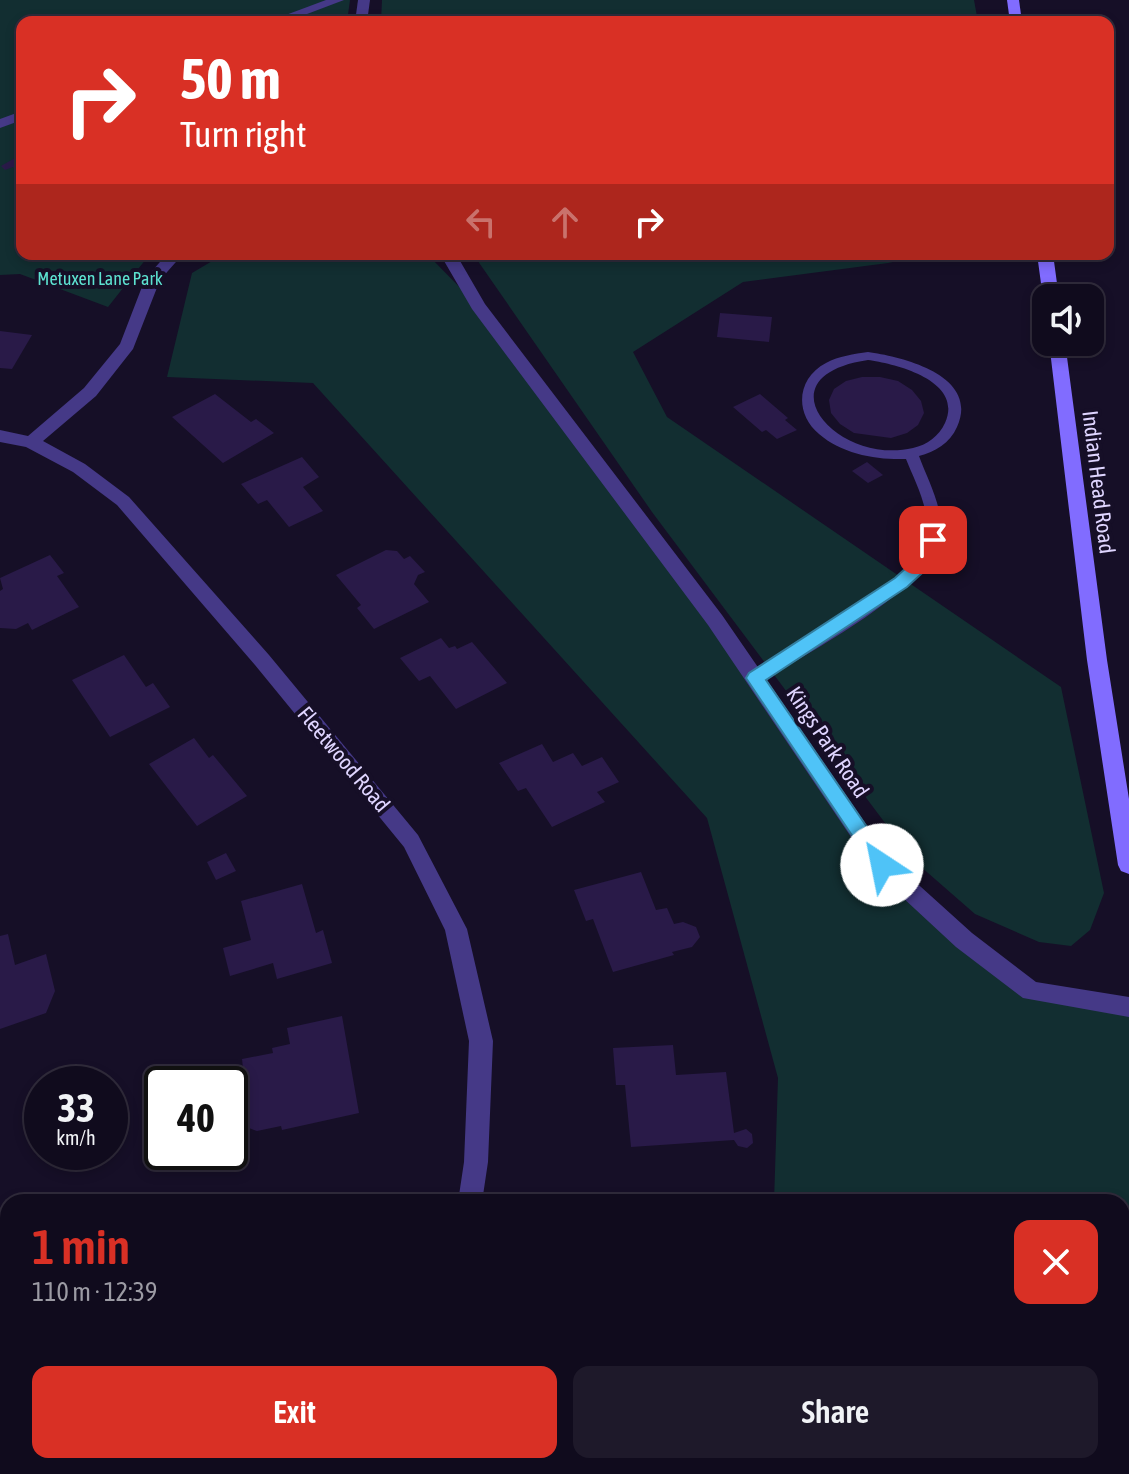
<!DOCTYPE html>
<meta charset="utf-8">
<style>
body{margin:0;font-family:"Asap Condensed",sans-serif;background:#1e192a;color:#f1f3f6;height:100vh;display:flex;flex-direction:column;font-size:30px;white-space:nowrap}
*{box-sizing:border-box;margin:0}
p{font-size:26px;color:#9c9ba4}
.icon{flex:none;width:44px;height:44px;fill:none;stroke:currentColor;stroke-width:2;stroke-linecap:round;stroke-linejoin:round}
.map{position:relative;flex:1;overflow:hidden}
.details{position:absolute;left:0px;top:1194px;width:1130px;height:280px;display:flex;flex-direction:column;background:#100b1d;border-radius:24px 24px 0 0;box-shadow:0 4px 12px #0003,0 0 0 2px #302b3b}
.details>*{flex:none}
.hud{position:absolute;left:16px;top:16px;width:1098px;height:244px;border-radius:16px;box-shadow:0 4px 12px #0003,0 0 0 2px #302b3b;background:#d93025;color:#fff;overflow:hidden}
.controls{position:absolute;left:1032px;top:284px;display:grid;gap:16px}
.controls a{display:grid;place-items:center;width:72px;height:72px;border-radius:16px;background:#100b1d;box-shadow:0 4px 12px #0003,0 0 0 2px #302b3b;font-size:40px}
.speed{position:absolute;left:24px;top:1066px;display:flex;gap:16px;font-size:40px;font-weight:700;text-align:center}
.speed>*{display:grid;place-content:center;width:104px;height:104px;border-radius:50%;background:#100b1d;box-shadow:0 4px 12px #0003,0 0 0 2px #302b3b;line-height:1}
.speed small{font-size:20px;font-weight:400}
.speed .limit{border:4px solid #111;border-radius:12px;background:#fff;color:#111}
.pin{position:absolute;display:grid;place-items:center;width:68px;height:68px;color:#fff;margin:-34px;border-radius:16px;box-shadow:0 4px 12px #0006}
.me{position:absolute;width:88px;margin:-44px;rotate:326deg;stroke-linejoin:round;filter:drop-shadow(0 0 6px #0008)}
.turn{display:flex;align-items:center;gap:28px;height:168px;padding:0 32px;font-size:36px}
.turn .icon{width:104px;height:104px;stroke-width:2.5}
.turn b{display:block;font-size:56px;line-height:68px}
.lanes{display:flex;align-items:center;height:76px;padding:0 32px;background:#0003;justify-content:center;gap:40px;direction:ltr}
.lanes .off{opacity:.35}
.round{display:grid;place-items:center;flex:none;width:84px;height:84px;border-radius:16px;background:#1e192a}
.overview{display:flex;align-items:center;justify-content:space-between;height:136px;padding:0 32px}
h1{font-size:48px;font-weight:600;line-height:60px;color:#d93025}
.cta{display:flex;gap:16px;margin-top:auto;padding:16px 32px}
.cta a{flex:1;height:92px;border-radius:16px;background:#d93025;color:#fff;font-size:32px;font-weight:600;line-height:92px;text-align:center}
.cta a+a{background:#1e192a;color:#f1f3f6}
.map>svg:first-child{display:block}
.green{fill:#122e31}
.building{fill:#291a48}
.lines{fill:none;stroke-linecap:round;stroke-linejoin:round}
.service{fill:#453987;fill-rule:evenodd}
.minor{fill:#453987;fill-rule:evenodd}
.tertiary{fill:#453987;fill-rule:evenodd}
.secondary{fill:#816cff;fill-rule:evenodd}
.route{fill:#4fc3f7;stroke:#337fa1;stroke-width:2}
.labels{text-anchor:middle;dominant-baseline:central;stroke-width:8;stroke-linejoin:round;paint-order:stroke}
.far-park-label{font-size:18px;fill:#5de2d1;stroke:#160f27}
.street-label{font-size:22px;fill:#dfd5ff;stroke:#160f27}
</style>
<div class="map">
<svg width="1129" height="1474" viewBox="0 0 1129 1474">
<rect width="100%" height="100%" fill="#160f27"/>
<g class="green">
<path d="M 0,0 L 350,0 L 347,22 L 22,22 L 22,254 L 150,254 L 108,307 L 20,274 L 0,275 Z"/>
<path d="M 382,0 L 974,0 L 978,22 L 381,22 Z"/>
<path d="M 224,254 L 427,254 L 478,306 L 882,865 L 1031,991 L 1129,1007 L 1129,1474 L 764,1474 L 765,1466 L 1122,1466 L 1122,1202 L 774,1202 L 778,1078 L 707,818 L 313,383 L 167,377 L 192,273 Z"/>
<path d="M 473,254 L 933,254 L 888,263 L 743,282 L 633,352 L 667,417 L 1061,687 L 1104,893 L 1090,930 L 1071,946 L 1039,942 L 975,914 L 912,859 L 652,512 Z"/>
</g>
<g class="building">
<path d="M 22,154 L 22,176 L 13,167 L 5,170 L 1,166 Z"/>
<path d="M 720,313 L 772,317 L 769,342 L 717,337 Z"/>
<path d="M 0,331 L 32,335 L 12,369 L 0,368 Z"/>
<path d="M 862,377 L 880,377 L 898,381 L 912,390 L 921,401 L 924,413 L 918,425 L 907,433 L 891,438 L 854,433 L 840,424 L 831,413 L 829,400 L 834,389 L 846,381 Z"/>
<path d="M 215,394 L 251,422 L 256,419 L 274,433 L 223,463 L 172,417 Z"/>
<path d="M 760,394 L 788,418 L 785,420 L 797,430 L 777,439 L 766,430 L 762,432 L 733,407 Z"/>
<path d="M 302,457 L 319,477 L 303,487 L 323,511 L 289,527 L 267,500 L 258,504 L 241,484 Z"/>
<path d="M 867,462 L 883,475 L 868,483 L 852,471 Z"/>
<path d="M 386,550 L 397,551 L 404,559 L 410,556 L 425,572 L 418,575 L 414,584 L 429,602 L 374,629 L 357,608 L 361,605 L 336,575 Z"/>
<path d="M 50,555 L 64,573 L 57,576 L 79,607 L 32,630 L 28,623 L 16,629 L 0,628 L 0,591 L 3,589 L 0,578 Z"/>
<path d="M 441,638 L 449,648 L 455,646 L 457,649 L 472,642 L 507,683 L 456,709 L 430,676 L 419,681 L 400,658 Z"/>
<path d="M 124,655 L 146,687 L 153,683 L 170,707 L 110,737 L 72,680 Z"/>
<path d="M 194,738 L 209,758 L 213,755 L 247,796 L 197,826 L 149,764 Z"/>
<path d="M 542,744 L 553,762 L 573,753 L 582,766 L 602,757 L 619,782 L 597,792 L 605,802 L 552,827 L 526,788 L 518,791 L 499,763 Z"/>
<path d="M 226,853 L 236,871 L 216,880 L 207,862 Z"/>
<path d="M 641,872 L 656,910 L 667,908 L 674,924 L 683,922 L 696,927 L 700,937 L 692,947 L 672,952 L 674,955 L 613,972 L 593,919 L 586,921 L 574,890 Z"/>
<path d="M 302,884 L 316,933 L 323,930 L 332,963 L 277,979 L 273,963 L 230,976 L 223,948 L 251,940 L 241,901 Z"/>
<path d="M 8,934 L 15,965 L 46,954 L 55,991 L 46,1013 L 0,1029 L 0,936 Z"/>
<path d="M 342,1016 L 359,1113 L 282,1130 L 281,1126 L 257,1131 L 249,1128 L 247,1113 L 240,1111 L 237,1084 L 244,1077 L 242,1059 L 273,1053 L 272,1048 L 290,1044 L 287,1028 Z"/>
<path d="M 673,1045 L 676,1075 L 726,1072 L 734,1133 L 746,1129 L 752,1134 L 753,1143 L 747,1148 L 738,1146 L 734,1140 L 631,1147 L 625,1085 L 616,1085 L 613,1048 Z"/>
<path d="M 212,1466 L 277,1466 L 276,1474 L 210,1474 Z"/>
<path d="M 590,1466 L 635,1472 L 635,1474 L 589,1474 Z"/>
</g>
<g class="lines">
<path class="service" d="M 868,352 C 904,357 980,376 957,427 C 950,443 935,452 919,456 C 928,481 946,512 940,539 C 931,588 803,656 760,682 L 750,682 L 747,678 L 750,674 C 789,650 912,584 925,542 C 934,516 915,482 906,459 C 876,460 842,454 819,434 C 794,413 797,378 826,363 C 839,356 854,354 868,352 ZM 868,360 C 897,364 964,381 945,423 C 939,436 927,445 913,448 C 837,466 758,376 868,360 Z"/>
<g class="minor">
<path d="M 326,0 L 344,0 L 286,22 L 267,22 Z"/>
<path d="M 22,111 L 22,120 L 0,128 L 0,119 Z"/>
<path d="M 167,254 L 183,254 L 160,280 L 133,349 L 96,396 L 43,441 L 85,464 L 129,497 L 269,655 L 418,835 L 467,929 L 493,1041 L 488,1162 L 482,1202 L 458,1202 L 464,1162 L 469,1041 L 445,930 L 404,847 L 255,665 L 117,505 L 73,472 L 26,447 L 0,442 L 0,430 L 28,436 L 84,388 L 120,344 L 145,279 Z"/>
<path d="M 415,1466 L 443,1466 L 442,1474 L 414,1474 Z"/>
</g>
<g class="tertiary">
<path d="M 358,0 L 370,0 L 367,22 L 355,22 Z"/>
<path d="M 440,254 L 456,254 L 485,304 L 722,615 L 890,859 L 972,933 L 1036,982 L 1129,997 L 1129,1017 L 1023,998 L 956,947 L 874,871 L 708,625 L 472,309 Z"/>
</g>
<g class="secondary">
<path d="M 1007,0 L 1019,0 L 1022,22 L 1010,22 Z"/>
<path d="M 1037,254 L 1053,254 L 1059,298 L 1046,298 L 1046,302 L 1043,298 Z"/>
<path d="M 1049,342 L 1065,342 L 1107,660 L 1129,799 L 1129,874 L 1121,871 L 1118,865 L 1087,660 Z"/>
</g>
</g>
<path class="route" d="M 933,534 L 941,540 L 931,565 L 907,587 L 766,680 L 889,859 L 892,865 L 889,871 L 882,873 L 876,871 L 746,678 L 749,673 L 895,578 L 918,557 L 927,536 Z"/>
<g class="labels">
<g class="far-park-label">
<text x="100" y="278">Metuxen Lane Park</text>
</g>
<g class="street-label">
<text transform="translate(1099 482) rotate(83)">Indian Head Road</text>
<text transform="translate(828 742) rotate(56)">Kings Park Road</text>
<text transform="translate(344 759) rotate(50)">Fleetwood Road</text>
</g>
</g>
</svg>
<div class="controls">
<a><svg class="icon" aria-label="sound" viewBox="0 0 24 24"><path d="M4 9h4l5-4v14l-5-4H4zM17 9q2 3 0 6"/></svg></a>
</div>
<div class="speed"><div>33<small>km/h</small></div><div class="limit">40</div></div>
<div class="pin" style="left:933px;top:540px;background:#d93025"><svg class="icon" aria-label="arrive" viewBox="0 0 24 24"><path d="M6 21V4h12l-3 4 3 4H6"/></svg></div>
<svg class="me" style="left:882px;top:865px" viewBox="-20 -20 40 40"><circle r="19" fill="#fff"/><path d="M0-13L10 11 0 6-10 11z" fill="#4fc3f7"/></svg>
<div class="hud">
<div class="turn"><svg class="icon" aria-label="right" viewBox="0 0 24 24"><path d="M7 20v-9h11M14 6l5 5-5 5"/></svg><div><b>50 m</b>Turn right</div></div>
<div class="lanes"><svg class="icon off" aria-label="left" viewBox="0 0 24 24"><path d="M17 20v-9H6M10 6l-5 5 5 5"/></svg><svg class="icon off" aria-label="ahead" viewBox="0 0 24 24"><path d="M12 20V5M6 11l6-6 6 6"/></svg><svg class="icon" aria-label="right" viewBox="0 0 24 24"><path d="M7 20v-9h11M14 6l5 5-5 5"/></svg></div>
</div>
<section class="details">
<div class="overview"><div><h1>1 min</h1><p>110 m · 12:39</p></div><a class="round" style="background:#d93025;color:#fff"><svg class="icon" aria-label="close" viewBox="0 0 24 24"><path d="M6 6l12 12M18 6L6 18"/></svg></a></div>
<div class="cta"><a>Exit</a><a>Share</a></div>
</section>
</div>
